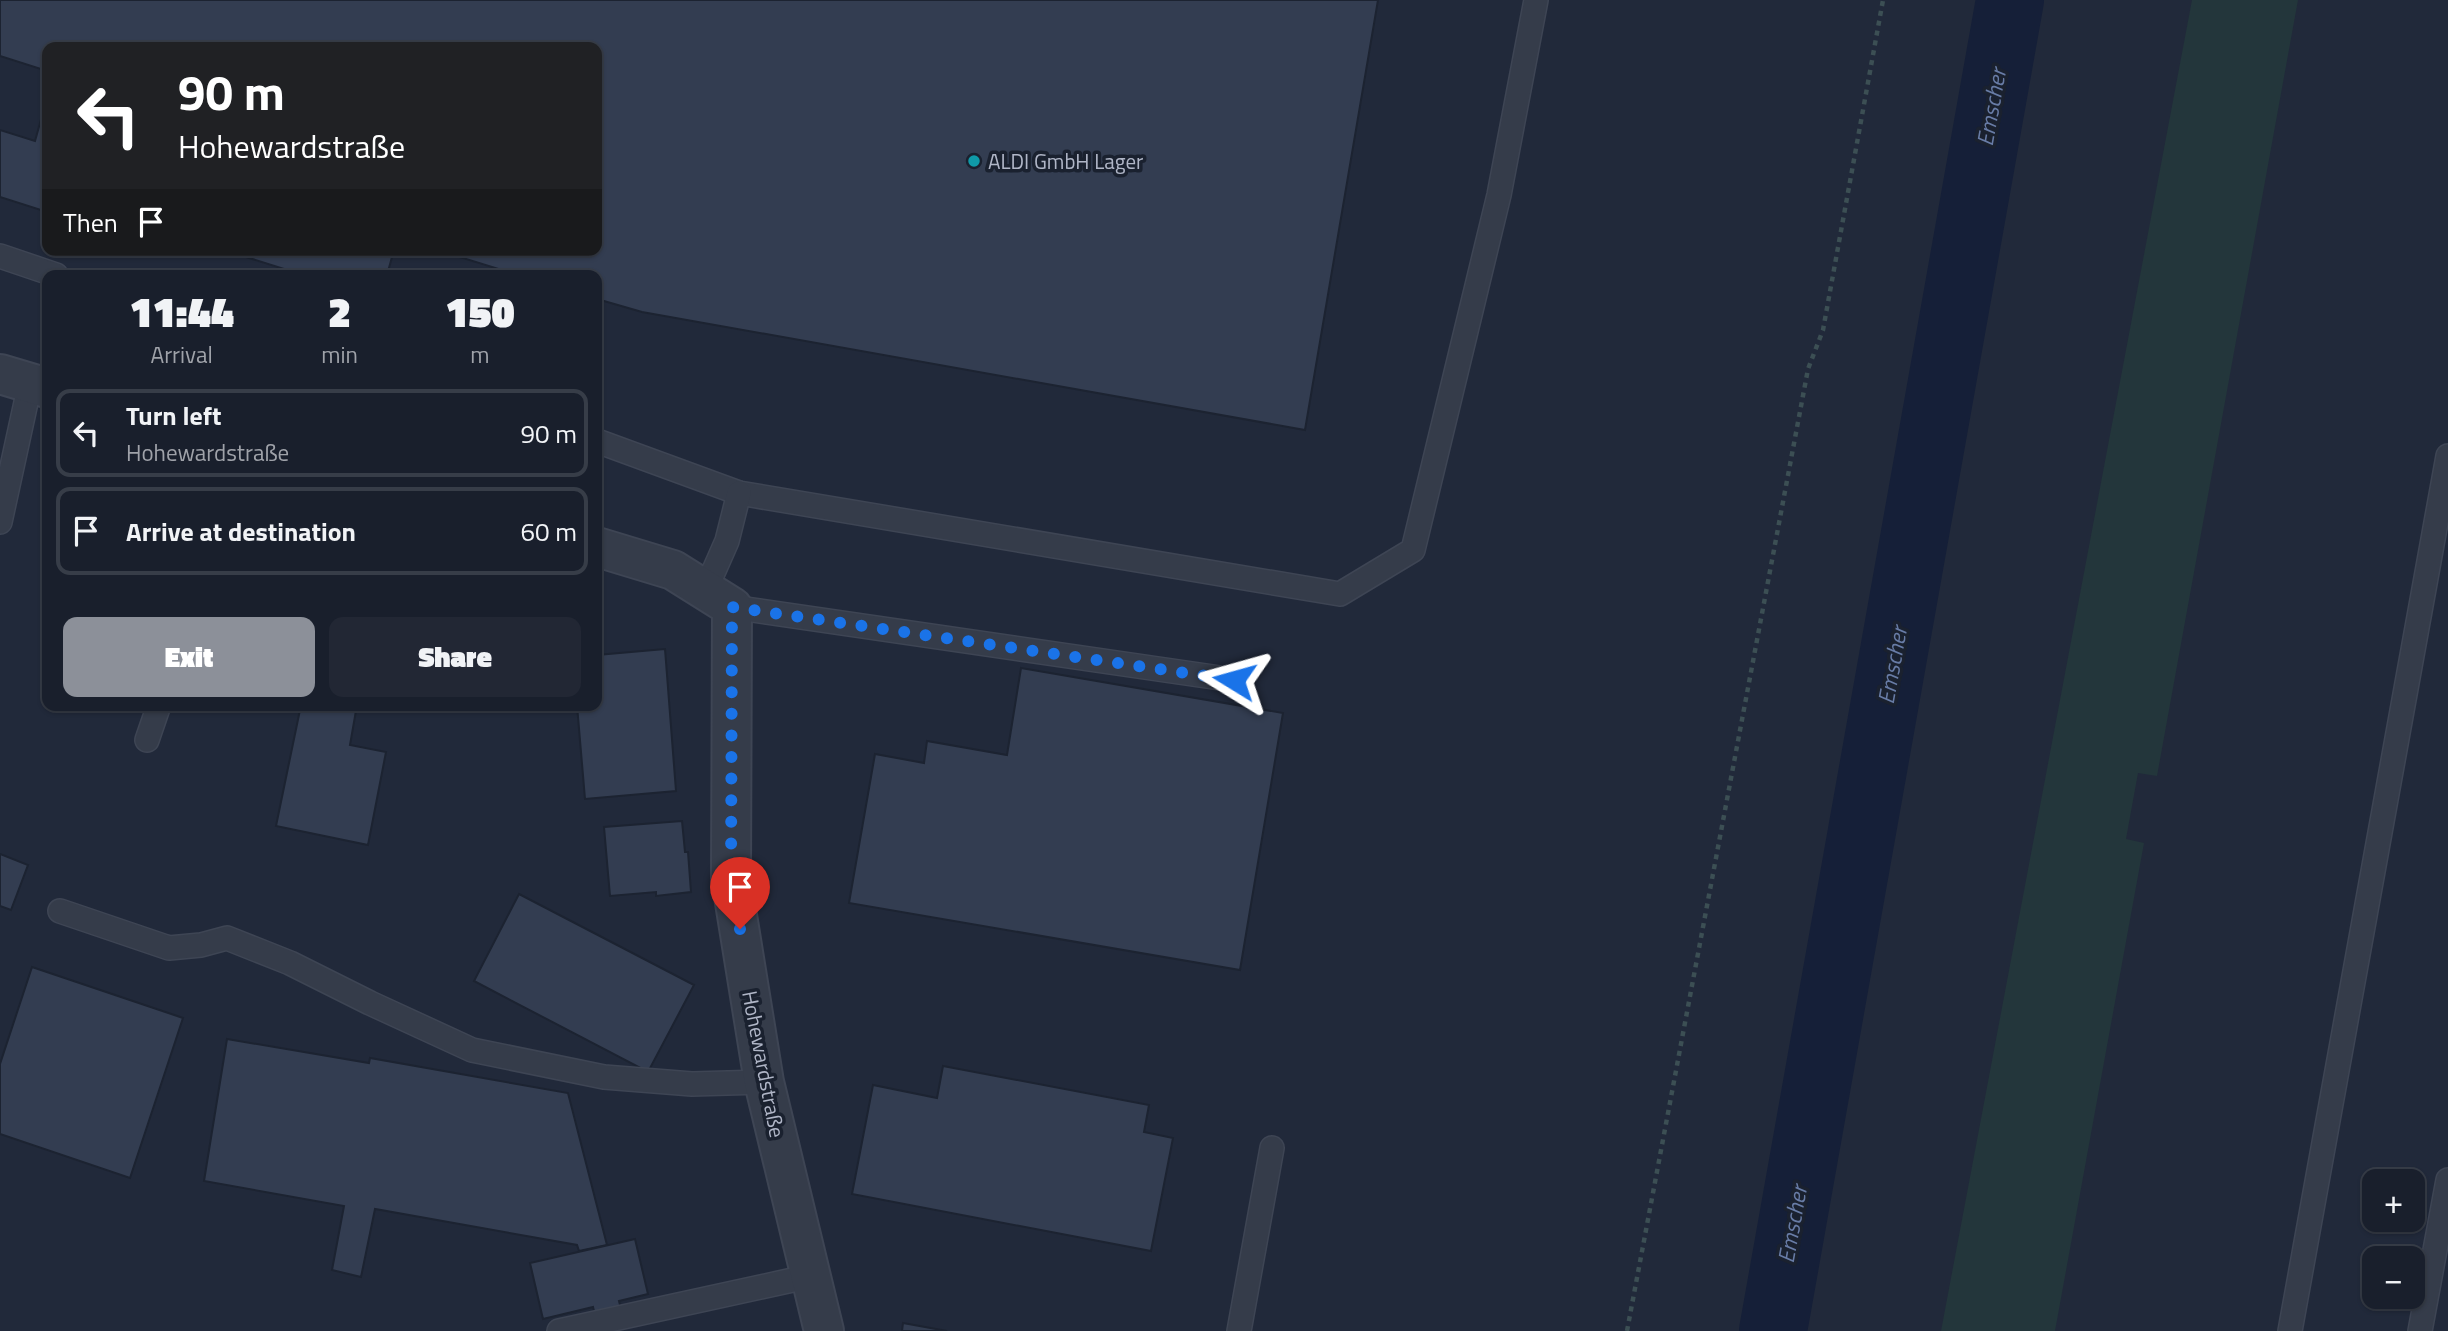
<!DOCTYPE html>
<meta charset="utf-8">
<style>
body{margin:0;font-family:"Titillium Web",sans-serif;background:#222734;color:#f1f3f6;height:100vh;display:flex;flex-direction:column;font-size:26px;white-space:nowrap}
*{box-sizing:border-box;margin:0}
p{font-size:23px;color:#9fa2a9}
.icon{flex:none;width:38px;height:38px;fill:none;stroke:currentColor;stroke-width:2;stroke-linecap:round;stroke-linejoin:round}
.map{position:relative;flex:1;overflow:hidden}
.side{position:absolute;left:42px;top:270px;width:560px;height:441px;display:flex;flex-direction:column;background:#191f2c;border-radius:14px;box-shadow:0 2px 5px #0004,0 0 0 2px #373d48}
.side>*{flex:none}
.hud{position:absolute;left:42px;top:42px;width:560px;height:214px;border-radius:14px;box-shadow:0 2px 5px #0004,0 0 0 2px #373d48;background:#202124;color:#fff;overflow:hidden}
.buttons{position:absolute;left:2362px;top:1169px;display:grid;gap:14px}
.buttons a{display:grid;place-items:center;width:63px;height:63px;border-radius:14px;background:#191f2c;box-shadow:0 2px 5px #0004,0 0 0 2px #373d48;font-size:35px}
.pin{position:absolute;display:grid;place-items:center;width:60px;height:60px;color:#fff;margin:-72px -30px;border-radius:50% 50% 50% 0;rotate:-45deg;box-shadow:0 0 7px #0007}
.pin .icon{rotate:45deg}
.me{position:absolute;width:77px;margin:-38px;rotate:278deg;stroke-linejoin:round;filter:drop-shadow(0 0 5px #0008)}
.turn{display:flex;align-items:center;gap:24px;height:147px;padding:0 21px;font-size:32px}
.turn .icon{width:91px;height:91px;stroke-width:2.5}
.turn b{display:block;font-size:49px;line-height:60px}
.then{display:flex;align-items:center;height:66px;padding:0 21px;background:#0003;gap:14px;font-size:26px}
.eta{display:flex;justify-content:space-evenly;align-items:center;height:119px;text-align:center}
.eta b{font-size:42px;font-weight:800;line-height:49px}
.primary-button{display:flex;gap:14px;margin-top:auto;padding:14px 21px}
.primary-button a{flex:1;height:80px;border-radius:14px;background:#8c9099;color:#fff;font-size:28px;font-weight:800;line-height:80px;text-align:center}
.primary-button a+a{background:#222734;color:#f1f3f6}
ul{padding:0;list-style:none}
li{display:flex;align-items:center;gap:21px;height:88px;margin:0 14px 10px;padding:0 7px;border:4px solid #373d48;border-radius:14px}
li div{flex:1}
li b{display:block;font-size:26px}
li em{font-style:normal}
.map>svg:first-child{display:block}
.green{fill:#23363b}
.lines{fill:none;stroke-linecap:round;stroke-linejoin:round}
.river{stroke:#151f38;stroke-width:68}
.building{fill:#333d51;stroke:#1c2331;stroke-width:2}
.service-casing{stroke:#3e4554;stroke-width:26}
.minor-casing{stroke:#3e4554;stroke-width:42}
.path{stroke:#3c4f54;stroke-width:4.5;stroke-dasharray:5 5;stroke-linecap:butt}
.service{stroke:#353c4a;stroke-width:23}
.minor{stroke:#353c4a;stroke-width:38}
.route{stroke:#1a73e8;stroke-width:12;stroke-dasharray:0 21.6}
.culture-dot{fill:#0f9aa8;stroke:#1a212f;stroke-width:2.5}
.labels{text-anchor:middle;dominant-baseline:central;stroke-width:7;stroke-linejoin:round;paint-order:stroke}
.poi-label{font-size:21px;fill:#b0b6c7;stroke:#1a212f;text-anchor:start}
.street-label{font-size:21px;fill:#b0b6c7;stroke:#1a212f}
.water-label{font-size:23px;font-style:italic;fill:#687ca6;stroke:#1a212f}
</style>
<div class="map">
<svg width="2448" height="1331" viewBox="0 0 2448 1331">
<rect width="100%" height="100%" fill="#21293a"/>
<path class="green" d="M 2192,0 L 2298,0 L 2157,776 L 2138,773 L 2126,839 L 2144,843 L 2055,1331 L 1941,1331 Z"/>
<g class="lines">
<path class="river" d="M 1773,1331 L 2010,0"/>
</g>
<g class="building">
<path d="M 0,0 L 1378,0 L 1305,430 L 642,312 L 597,299 L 597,275 L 518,275 L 437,250 L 597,250 L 597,47 L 47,47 L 47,71 L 0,56 Z"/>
<path d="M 47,98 L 47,212 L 0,197 L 0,130 L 35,141 Z"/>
<path d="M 224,250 L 394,250 L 387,275 L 303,275 Z"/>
<path d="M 665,649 L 676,791 L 585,799 L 577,705 L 597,705 L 597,655 Z"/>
<path d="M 1021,668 L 1283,713 L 1240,970 L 849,903 L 875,754 L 924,763 L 927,741 L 1007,755 Z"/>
<path d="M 301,705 L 357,705 L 350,745 L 386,752 L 368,845 L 276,826 Z"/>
<path d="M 682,821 L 685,852 L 688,852 L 691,892 L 656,896 L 656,892 L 610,896 L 604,827 Z"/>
<path d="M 0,854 L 28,865 L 11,910 L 0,906 Z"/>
<path d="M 519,894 L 694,985 L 648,1072 L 474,981 Z"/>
<path d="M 32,967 L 183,1018 L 130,1178 L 0,1134 L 0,1064 Z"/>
<path d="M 227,1039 L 369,1063 L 370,1058 L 568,1093 L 607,1245 L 579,1251 L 577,1245 L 375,1209 L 361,1277 L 332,1270 L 344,1206 L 204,1181 Z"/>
<path d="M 943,1066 L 1149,1105 L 1144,1132 L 1173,1138 L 1151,1251 L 852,1194 L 873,1085 L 937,1098 Z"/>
<path d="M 635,1239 L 648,1294 L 619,1301 L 621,1309 L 595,1315 L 593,1307 L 543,1319 L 530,1263 Z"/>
<path d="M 903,1323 L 947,1331 L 902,1331 Z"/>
</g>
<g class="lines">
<defs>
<g id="service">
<path d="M 0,256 L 56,275"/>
<path d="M 597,441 L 739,493 L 1340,594 L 1413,550 L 1499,195 L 1536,0"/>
<path d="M 0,522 L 30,384"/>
<path d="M 705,591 L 727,541 L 739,493"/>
<path d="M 732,607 L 1234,680"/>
<path d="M 147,740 L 159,705"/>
<path d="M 60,911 L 169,948 L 201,945 L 227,938 L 290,963 L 370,1003 L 472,1050 L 604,1077 L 692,1084 L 764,1082"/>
<path d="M 559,1331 L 811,1276"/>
<path d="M 1239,1331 L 1272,1148"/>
<path d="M 2290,1331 L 2448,456"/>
<path d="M 2420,1331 L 2448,1180"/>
</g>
<g id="minor">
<path d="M 0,374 L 47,388"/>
<path d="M 597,547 L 673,570 L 732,607 L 731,878 L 764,1082 L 824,1331"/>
</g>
</defs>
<use href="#service" class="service-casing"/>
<use href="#minor" class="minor-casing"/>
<path class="path" d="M 1627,1331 L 1808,369 L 1823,330 L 1883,0"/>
<use href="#service" class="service"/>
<use href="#minor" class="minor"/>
</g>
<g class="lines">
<path class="route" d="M 740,929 L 731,878 L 732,607 L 1234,680"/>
</g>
<circle class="culture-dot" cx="974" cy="161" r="7"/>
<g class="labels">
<g class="poi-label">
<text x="988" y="161">ALDI GmbH Lager</text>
</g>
<g class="street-label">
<text transform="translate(764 1064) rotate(79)">Hohewardstraße</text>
</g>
<g class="water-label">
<text transform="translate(1991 107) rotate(-80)">Emscher</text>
<text transform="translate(1892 665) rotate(-80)">Emscher</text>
<text transform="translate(1792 1224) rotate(-80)">Emscher</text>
</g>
</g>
</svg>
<div class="buttons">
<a>+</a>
<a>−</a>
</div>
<div class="pin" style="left:740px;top:929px;background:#d93025"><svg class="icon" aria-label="arrive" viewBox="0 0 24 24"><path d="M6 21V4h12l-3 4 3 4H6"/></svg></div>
<svg class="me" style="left:1234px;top:680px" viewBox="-20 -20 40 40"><path d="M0-17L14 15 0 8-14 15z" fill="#1a73e8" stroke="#fff" stroke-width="4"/></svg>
<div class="hud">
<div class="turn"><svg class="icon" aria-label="left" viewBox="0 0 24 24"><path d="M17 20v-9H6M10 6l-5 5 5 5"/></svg><div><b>90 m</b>Hohewardstraße</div></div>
<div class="then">Then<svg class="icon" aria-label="arrive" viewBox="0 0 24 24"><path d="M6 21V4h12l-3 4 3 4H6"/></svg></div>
</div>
<section class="side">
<div class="eta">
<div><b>11:44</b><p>Arrival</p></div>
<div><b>2</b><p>min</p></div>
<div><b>150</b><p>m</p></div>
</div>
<ul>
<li><svg class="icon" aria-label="left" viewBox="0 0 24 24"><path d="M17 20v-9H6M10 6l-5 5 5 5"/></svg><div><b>Turn left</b><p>Hohewardstraße</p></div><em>90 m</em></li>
<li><svg class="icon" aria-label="arrive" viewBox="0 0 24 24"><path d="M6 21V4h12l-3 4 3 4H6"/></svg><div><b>Arrive at destination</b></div><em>60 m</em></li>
</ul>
<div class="primary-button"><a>Exit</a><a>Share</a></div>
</section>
</div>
